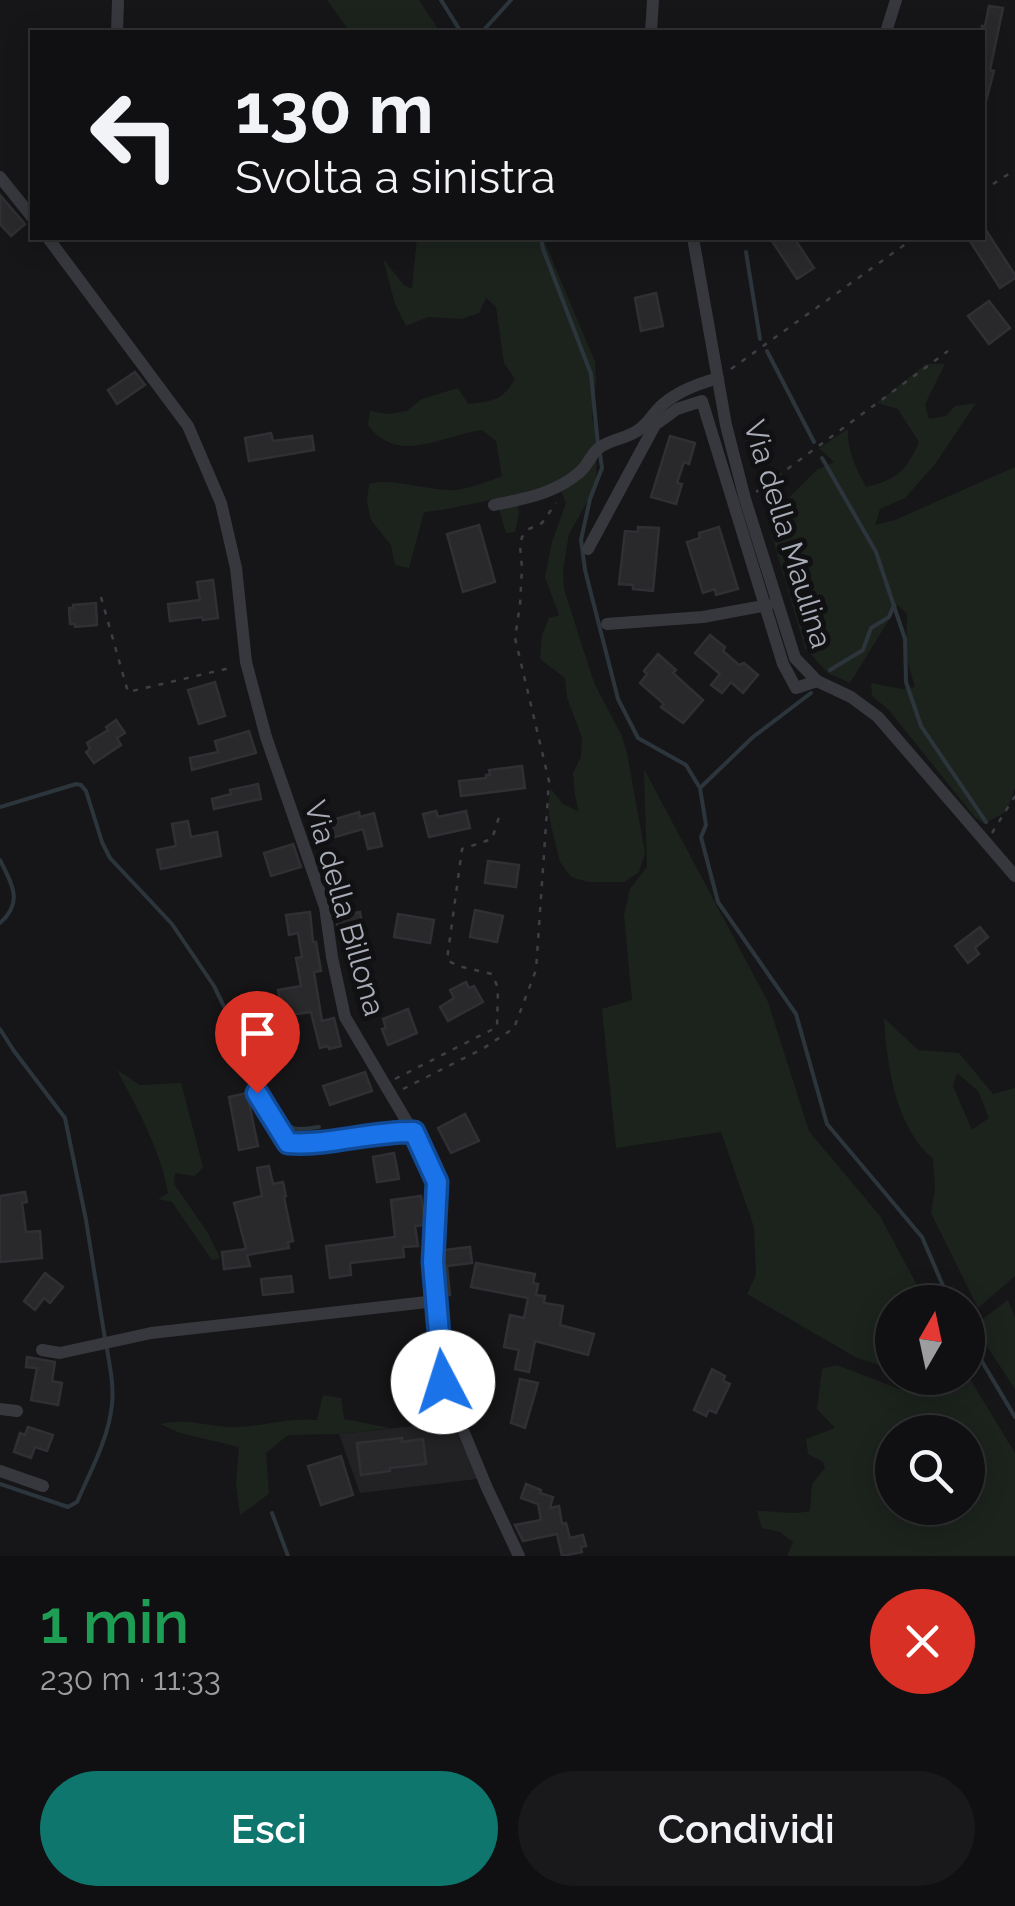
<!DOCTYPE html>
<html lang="it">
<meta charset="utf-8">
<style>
body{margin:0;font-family:Raleway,sans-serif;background:#19191b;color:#f1f3f6;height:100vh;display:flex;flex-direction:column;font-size:38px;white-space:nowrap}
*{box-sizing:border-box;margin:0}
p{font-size:32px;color:#9c9d9f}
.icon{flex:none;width:55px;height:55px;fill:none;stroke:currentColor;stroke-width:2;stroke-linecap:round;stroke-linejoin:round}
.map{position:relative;height:1556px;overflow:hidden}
.details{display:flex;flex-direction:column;background:#101012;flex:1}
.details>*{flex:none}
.hud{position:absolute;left:30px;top:30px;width:955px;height:210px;border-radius:0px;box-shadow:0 5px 25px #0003,0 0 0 2px #303032;background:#101012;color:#f1f3f6;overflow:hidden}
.needle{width:65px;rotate:9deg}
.buttons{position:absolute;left:875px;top:1285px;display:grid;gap:20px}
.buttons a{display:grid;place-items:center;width:110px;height:110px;border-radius:50%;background:#101012;box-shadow:0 5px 25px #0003,0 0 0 2px #303032;font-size:50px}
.pin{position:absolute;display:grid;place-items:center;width:85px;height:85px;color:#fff;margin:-102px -42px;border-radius:50% 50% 50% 0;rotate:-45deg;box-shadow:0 0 10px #0007}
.pin .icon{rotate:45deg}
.me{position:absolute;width:110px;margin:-55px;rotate:355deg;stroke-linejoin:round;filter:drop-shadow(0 0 8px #0008)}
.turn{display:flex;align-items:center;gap:35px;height:210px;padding:0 40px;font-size:45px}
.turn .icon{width:130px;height:130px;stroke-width:2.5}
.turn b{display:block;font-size:70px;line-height:85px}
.round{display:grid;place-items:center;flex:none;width:105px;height:105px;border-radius:52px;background:#19191b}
.headline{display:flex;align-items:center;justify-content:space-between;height:170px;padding:0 40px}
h1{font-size:60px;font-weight:600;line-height:75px;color:#1e9e55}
.button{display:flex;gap:20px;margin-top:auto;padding:20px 40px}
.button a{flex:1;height:115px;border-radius:60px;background:#0f766e;color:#fff;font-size:40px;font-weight:600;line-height:115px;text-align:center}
.button a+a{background:#19191b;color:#f1f3f6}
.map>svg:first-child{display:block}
.built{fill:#222225}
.green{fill:#1c231d;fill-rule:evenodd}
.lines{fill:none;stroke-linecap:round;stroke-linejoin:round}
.stream{stroke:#2c353c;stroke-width:4}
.building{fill:#29292c;stroke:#303034;stroke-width:2.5}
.path{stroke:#3d3f44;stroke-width:2.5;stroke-dasharray:5 8;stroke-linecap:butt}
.minor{stroke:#37383d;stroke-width:12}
.route-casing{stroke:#114b97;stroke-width:25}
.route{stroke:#1a73e8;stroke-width:18}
.labels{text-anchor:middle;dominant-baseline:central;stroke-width:10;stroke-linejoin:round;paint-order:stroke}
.street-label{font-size:30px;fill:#a8adb8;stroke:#111113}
</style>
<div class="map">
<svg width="1015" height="1556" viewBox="0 0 1015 1556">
<rect width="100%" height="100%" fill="#161618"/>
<path class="built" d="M 452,1422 L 477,1479 L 360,1493 L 339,1434 Z"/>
<g class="green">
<path d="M 327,0 L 419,0 L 440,32 L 350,32 Z"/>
<path d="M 417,238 L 543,238 L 595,362 L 596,380 L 592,418 L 597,437 L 596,486 L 569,534 L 563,570 L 564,589 L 594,683 L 621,734 L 627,753 L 645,853 L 639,872 L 624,882 L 588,882 L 571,877 L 560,862 L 551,825 L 548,807 L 551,789 L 563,804 L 579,812 L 575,795 L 573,773 L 581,757 L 582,738 L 567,697 L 565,678 L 540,659 L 542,635 L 549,618 L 559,615 L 545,577 L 552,542 L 566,503 L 559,486 C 544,490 530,487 517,496 L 519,514 L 515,532 L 506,533 L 496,499 L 442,510 L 424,512 L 409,568 L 395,565 L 391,545 L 371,520 L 367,502 L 369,484 C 391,477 431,492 456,490 C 471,488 489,481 502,476 L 496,441 L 482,430 C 443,435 398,466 368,425 L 370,411 L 388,414 L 407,411 L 422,399 L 458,388 L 468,404 C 493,401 502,401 515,379 L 504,363 L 496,307 L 486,298 L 479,313 L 461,319 L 428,317 L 406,326 L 395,304 L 383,259 L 404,285 L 412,289 Z"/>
<path d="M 926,364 L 945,364 L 925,404 L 929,419 L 946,416 L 955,406 L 976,403 L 935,464 L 905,498 L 880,509 L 875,525 L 895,520 L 1015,467 L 1015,788 L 1007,811 L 984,824 L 974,816 L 888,709 L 872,696 L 871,683 L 902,689 L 915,687 L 906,657 L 907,614 L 898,605 L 850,683 L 828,673 L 805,648 L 770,529 L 771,516 L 817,470 L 834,462 L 819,448 L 848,429 C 847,451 856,468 866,487 C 897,480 907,470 919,442 L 898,409 L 877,403 Z"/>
<path d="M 644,769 L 768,1002 L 809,1131 L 880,1216 L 926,1302 L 892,1302 L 892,1369 L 857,1358 L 747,1294 L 756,1275 L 754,1227 L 721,1132 L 616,1148 L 602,1009 L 632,1000 L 624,915 L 630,889 L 647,867 Z"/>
<path d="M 884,1018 L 918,1050 L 959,1053 L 993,1094 L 1015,1088 L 1015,1276 L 978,1308 L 931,1213 L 935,1188 L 933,1159 C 895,1126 887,1066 884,1018 ZM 957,1073 L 978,1091 L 989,1118 L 972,1130 L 953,1086 Z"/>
<path d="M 117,1070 L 140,1085 L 181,1083 L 203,1167 L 195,1176 L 175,1173 L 174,1184 L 208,1233 L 220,1258 L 212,1260 L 172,1202 L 158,1199 L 168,1193 C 161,1150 137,1108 117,1070 Z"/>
<path d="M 1008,1300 L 1015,1317 L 1015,1389 L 988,1348 L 980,1321 Z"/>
<path d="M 837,1365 L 899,1389 L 943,1394 L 970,1379 L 1015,1453 L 1015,1556 L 787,1556 L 793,1542 L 780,1532 L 762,1528 L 757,1511 C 775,1511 792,1515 810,1511 L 812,1484 L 825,1468 L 823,1462 L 808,1454 L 806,1439 L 835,1428 L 817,1409 L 822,1369 ZM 892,1432 L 968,1432 L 968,1508 L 892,1508 Z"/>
<path d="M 323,1395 L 341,1398 L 344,1419 L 390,1428 L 339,1434 L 288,1435 L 266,1453 L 269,1494 L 240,1515 L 236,1484 L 239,1447 L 180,1433 L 160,1424 C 190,1417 210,1428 238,1427 C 265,1426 290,1417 317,1420 Z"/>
</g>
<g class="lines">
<g class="stream">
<path d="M 441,0 L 461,32"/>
<path d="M 482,32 L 511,0"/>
<path d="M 541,238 L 543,249 L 591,374 L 598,445"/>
<path d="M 746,252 L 760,339"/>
<path d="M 767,351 L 814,442"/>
<path d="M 600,454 L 602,468 L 590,499 L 581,540 L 585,570 L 618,699 L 638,738 L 686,765 L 700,788 L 706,825 L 701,837 L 718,902 L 796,1014 L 827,1124 L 922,1237 L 950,1302"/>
<path d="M 822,458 L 876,552 L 905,639 L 906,682 L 921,726 L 986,822"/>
<path d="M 830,670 L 863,650 L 871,628 L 889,617 L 894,605"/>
<path d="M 700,788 L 753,737 L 811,693"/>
<path d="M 0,807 L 76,784 L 81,785 L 86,791 L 102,842 L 110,858 L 172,924 L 214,986 L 274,1109"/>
<path d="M 0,860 C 12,884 24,902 0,923"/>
<path d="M 0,1029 L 14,1051 L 65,1118 L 86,1220 L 105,1339"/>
<path d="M 279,1118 C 292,1133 301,1129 319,1127"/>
<path d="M 968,1338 L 1015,1417"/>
<path d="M 0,1484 L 68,1507 L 77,1502 C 90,1472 109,1438 112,1404 C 114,1386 110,1367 107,1349"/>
<path d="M 272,1513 L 288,1556"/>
</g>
</g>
<g class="building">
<path d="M 989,6 L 1003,8 L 990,70 L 994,71 L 986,101 L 982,100 L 982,26 L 985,26 Z"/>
<path d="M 0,195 L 25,224 L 11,236 L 0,224 Z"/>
<path d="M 982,224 L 1015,275 L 1015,278 L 1000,288 L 968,238 L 982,238 Z"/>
<path d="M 770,238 L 794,238 L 814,268 L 797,279 Z"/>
<path d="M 656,293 L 663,326 L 641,331 L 635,298 Z"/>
<path d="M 989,301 L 1010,328 L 989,344 L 968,316 Z"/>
<path d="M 135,372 L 145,385 L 117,404 L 108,390 Z"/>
<path d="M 271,433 L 273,441 L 312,436 L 314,450 L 249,461 L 245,438 Z"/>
<path d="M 670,436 L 695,443 L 689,464 L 684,462 L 677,483 L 682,484 L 676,504 L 651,497 Z"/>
<path d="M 479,525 L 495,582 L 463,592 L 447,534 Z"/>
<path d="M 638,527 L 659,528 L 653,591 L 633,589 L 633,585 L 619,584 L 625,531 L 638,532 Z"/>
<path d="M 719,527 L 738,589 L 716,595 L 715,589 L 703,593 L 687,542 L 700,538 L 699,533 Z"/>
<path d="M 213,580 L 218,618 L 203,620 L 202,617 L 170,621 L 168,604 L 200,600 L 197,582 Z"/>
<path d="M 96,603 L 97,625 L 75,627 L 75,624 L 70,624 L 69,608 L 73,608 L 73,605 Z"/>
<path d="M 710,635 L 725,647 L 723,651 L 739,665 L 744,663 L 758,675 L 743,693 L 731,682 L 722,693 L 711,685 L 720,674 L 695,653 Z"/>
<path d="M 658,654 L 676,670 L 673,673 L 703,700 L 683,723 L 661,707 L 664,704 L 640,683 L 647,674 L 644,671 Z"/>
<path d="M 215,682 L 225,716 L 199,724 L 188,690 Z"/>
<path d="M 116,720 L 125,733 L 117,738 L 121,745 L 94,763 L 86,752 L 90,749 L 87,743 L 108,730 L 106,727 Z"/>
<path d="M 249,731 L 256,753 L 192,770 L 190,758 L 218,752 L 215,741 Z"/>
<path d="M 522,766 L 525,788 L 461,796 L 459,781 L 486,778 L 486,775 L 490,775 L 489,770 Z"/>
<path d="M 258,784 L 261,799 L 214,809 L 212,799 L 231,794 L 230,790 Z"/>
<path d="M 436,811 L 438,817 L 466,811 L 470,828 L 429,837 L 423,814 Z"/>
<path d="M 359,812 L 360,817 L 374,813 L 382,846 L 368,849 L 363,829 L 314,843 L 308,827 Z"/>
<path d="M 188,821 L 191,837 L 217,832 L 221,856 L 161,869 L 157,850 L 176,846 L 172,824 Z"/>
<path d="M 293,844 L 301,867 L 271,876 L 264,853 Z"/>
<path d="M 488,861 L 519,865 L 516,887 L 485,883 Z"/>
<path d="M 475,910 L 503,916 L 497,942 L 470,937 Z"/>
<path d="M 310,912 L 313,942 L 316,942 L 321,971 L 314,972 L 322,1021 L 334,1018 L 341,1046 L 329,1049 L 328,1046 L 320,1048 L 311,1012 L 283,1016 L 278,990 L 301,986 L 296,958 L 302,957 L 298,933 L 289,935 L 286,915 Z"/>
<path d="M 360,912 L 364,938 L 340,942 L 336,916 Z"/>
<path d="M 398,914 L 434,920 L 430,943 L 394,937 Z"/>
<path d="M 980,927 L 988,937 L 975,948 L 979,954 L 968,963 L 955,946 Z"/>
<path d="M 466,982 L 469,988 L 474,986 L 483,1002 L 448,1021 L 440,1007 L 454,998 L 450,990 Z"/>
<path d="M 408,1009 L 417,1033 L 388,1045 L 382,1029 L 386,1028 L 383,1019 Z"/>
<path d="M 365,1072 L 372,1091 L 330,1105 L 323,1086 Z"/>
<path d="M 247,1093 L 258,1146 L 239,1150 L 229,1097 Z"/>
<path d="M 465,1114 L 479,1141 L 451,1153 L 438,1128 Z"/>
<path d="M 394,1153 L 399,1179 L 377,1182 L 373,1157 Z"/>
<path d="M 269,1166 L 273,1184 L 283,1182 L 286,1196 L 284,1197 L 293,1241 L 288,1242 L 289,1248 L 247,1255 L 250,1266 L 224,1269 L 222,1252 L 246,1249 L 234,1203 L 262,1196 L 257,1168 Z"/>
<path d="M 25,1192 L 27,1202 L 22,1203 L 26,1232 L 40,1231 L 42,1258 L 0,1262 L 0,1196 Z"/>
<path d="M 421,1196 L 425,1225 L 415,1226 L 418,1246 L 403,1247 L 404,1257 L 350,1263 L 351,1275 L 330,1278 L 326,1246 L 395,1237 L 391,1200 Z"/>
<path d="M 470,1247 L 472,1263 L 447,1266 L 450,1295 L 446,1295 L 444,1250 Z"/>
<path d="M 476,1263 L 535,1274 L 533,1283 L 538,1284 L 536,1295 L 545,1296 L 544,1303 L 563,1306 L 560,1325 L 594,1334 L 588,1355 L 535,1341 L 529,1372 L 515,1369 L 519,1350 L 504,1347 L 510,1315 L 524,1318 L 528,1298 L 471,1287 Z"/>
<path d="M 45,1273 L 63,1287 L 50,1303 L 44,1298 L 35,1310 L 24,1301 Z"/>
<path d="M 291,1276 L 293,1292 L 263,1295 L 261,1279 Z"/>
<path d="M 27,1357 L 55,1362 L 52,1381 L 62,1383 L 58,1405 L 31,1400 L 37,1368 L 26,1367 Z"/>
<path d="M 712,1369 L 725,1376 L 723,1381 L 730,1384 L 716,1413 L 709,1410 L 706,1416 L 694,1410 Z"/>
<path d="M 520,1379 L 538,1383 L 525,1428 L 511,1423 Z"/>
<path d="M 28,1427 L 53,1435 L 47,1451 L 35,1447 L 31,1458 L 14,1452 L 20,1433 L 25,1435 Z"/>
<path d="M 402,1438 L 402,1442 L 423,1439 L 426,1464 L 390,1468 L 390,1471 L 361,1475 L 357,1443 Z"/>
<path d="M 341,1456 L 353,1495 L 321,1505 L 308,1466 Z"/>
<path d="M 526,1484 L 541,1490 L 540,1493 L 553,1497 L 550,1508 L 559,1506 L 562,1524 L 566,1523 L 570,1538 L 583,1535 L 586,1546 L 581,1547 L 582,1552 L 562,1556 L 557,1534 L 523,1541 L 515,1525 L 541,1520 L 538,1504 L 521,1498 Z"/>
</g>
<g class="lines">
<g class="path">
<path d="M 982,191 L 1015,170"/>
<path d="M 731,369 L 914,238"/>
<path d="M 756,492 L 948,351"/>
<path d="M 101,597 L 128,692 L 234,667"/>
<path d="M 992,833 L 1015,796"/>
<path d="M 395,1079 L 497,1027 L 498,988 L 492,974 L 458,966 L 447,960 L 462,849 L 492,839 L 499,817"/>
<path d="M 403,1089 L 484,1048 L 514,1028 L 536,970 L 549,781 L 515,638 L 520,605 L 522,568 L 520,545 L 522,537 L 529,529 L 542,523 L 556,503"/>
</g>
<g class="minor">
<path d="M 117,32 L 118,0"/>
<path d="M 651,32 L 653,0"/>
<path d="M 886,32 L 896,0"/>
<path d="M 0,177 L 32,217"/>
<path d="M 48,238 L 188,426 L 221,503 L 236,568 L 246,662 L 266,737 L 325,907 L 332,957 L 345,1017 L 413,1132 L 437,1183 L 433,1262 L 443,1382 L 487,1488 L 519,1556"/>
<path d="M 693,238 L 726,425 L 745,499 L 795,658 L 817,681 L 851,697 L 878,717 L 1015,876"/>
<path d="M 494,505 C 527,498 554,494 580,472 C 588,465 591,454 599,448 C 612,438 629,439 641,428 C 649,422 654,412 662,405 C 678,391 698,384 718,378"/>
<path d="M 588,549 L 655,425 L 677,409 L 702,401 L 783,664 L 796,688 L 817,681"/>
<path d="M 607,624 L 703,617 L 768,605"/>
<path d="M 257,1093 L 288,1143 L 303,1144 L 381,1132 L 413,1132"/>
<path d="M 42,1350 L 60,1353 L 151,1333 L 436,1301"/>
<path d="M 0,1409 L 17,1411"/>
<path d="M 0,1471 L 43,1486"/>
</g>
</g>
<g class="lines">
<defs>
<path id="route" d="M 257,1093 L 288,1143 C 330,1146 371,1131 414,1132 L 437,1182 L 433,1262 L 443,1382"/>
</defs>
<use href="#route" class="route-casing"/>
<use href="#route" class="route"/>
</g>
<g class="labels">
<g class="street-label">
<text transform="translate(788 534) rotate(73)">Via della Maulina</text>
<text transform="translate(345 908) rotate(74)">Via della Billona</text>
</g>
</g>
</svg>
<div class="buttons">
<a><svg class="needle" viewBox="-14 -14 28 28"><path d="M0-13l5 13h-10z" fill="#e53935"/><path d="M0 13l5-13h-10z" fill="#9c9d9f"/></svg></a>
<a><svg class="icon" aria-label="search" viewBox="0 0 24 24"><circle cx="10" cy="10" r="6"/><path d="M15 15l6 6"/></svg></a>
</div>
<div class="pin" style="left:257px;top:1093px;background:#d93025"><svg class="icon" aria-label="arrive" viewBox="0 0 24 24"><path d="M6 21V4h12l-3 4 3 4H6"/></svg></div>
<svg class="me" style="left:443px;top:1382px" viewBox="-20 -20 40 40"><circle r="19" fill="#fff"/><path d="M0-13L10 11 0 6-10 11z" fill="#1a73e8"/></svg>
<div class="hud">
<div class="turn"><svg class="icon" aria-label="left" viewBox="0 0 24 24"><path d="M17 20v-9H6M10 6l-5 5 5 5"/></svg><div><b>130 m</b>Svolta a sinistra</div></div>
</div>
</div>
<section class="details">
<div class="headline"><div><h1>1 min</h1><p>230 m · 11:33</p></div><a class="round" style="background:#d93025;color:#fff"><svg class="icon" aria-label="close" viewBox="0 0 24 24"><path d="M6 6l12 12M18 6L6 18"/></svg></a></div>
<div class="button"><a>Esci</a><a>Condividi</a></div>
</section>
